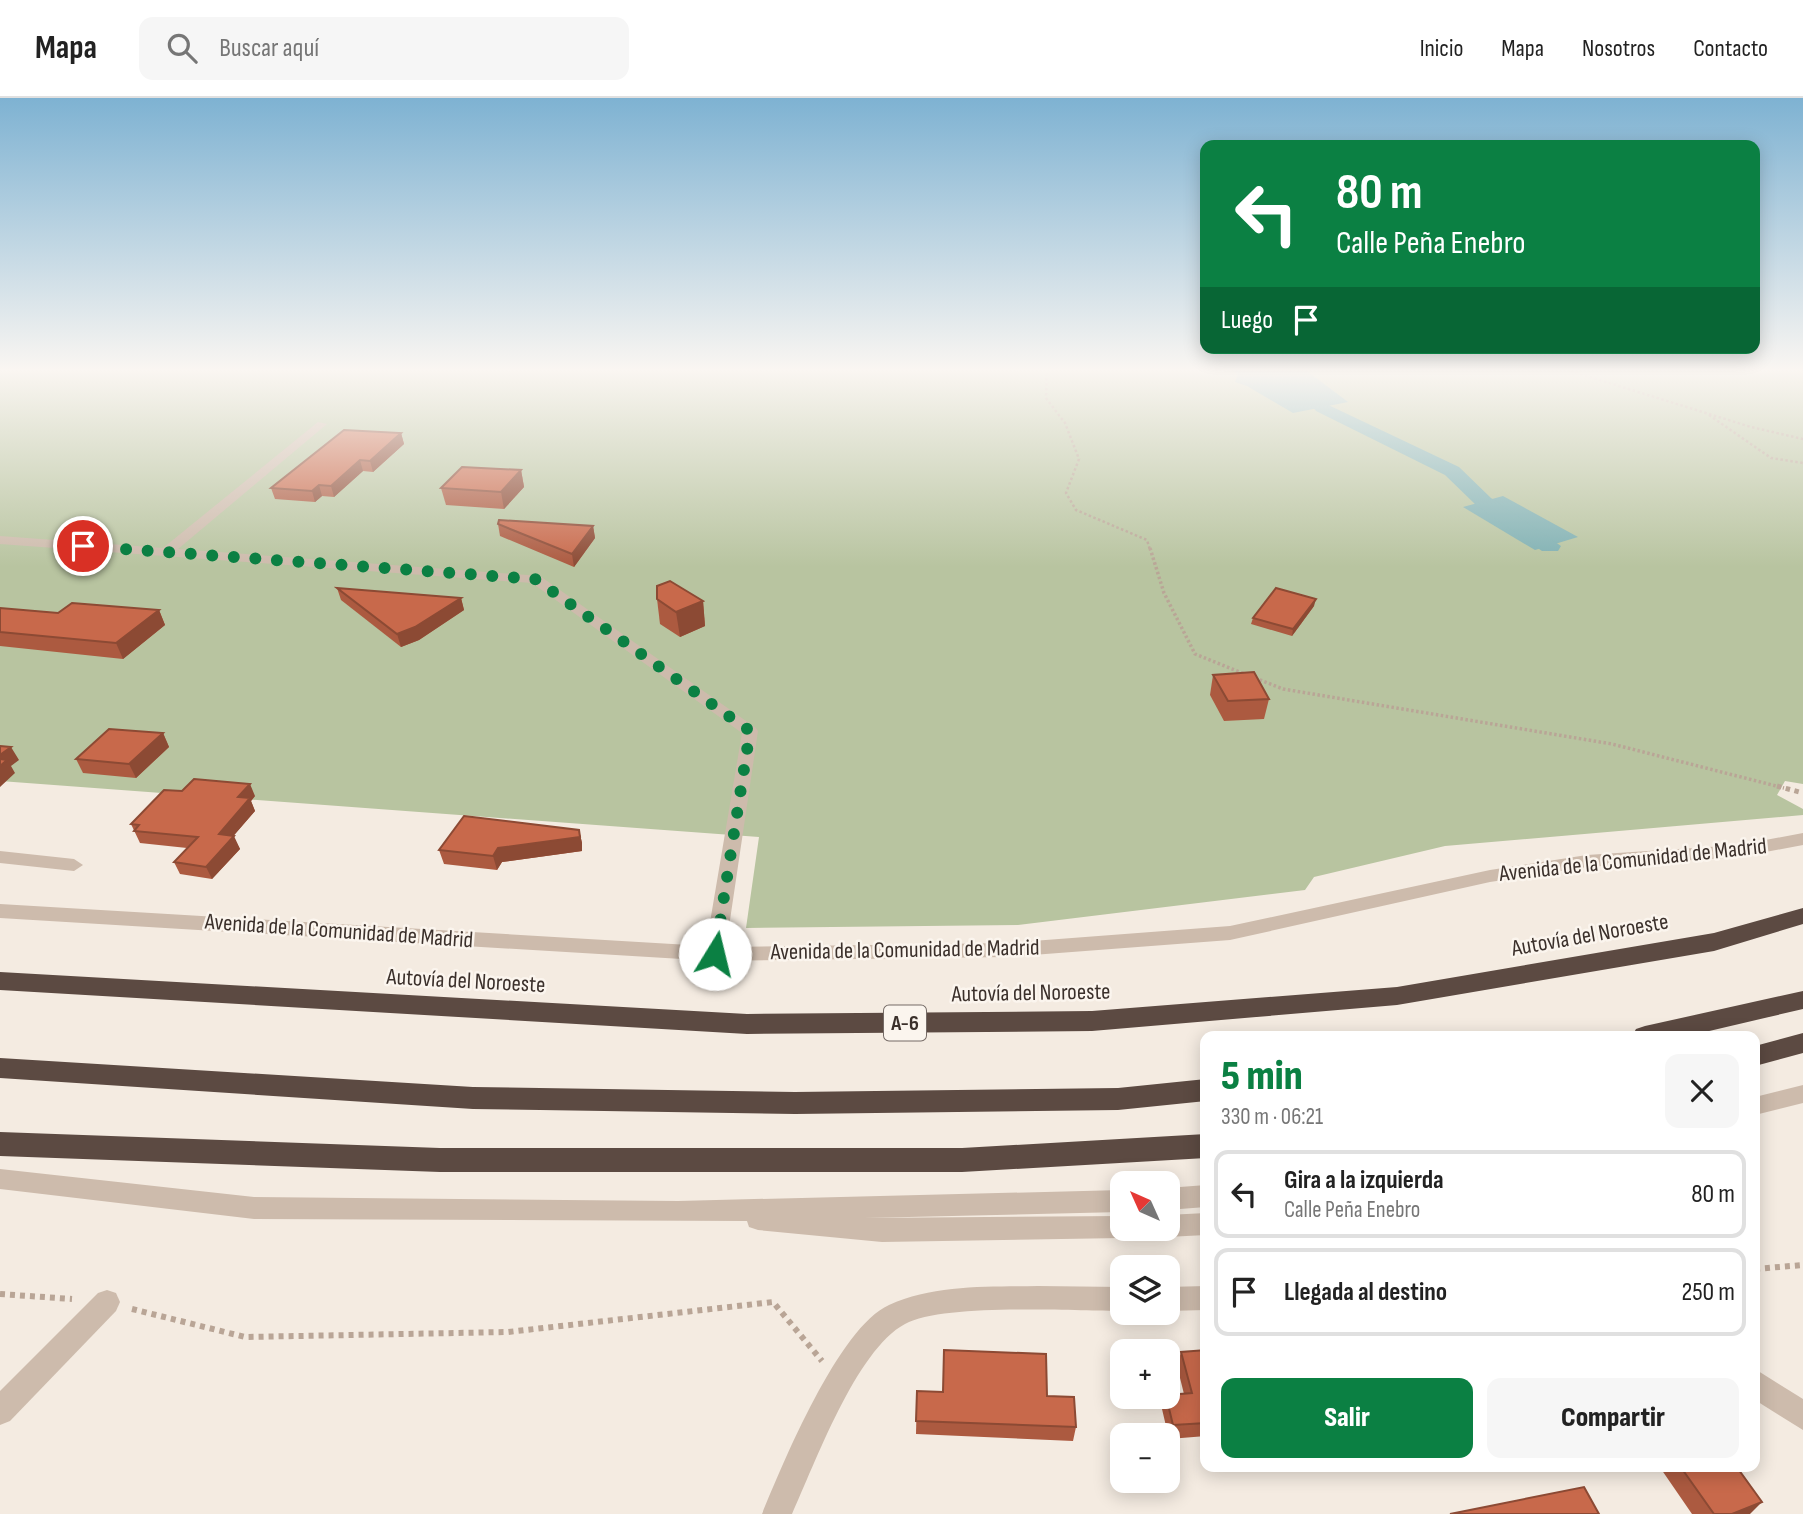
<!DOCTYPE html>
<html lang="es">
<meta charset="utf-8">
<style>
body{margin:0;font-family:"Sofia Sans Condensed",sans-serif;background:#f6f6f6;color:#222;height:100vh;display:flex;flex-direction:column;font-size:26px;white-space:nowrap}
*{box-sizing:border-box;margin:0}
p{font-size:23px;color:#767676}
.icon{flex:none;width:38px;height:38px;fill:none;stroke:currentColor;stroke-width:2;stroke-linecap:round;stroke-linejoin:round}
.map{position:relative;flex:1;overflow:hidden}
.sheet{position:absolute;left:1200px;top:933px;width:560px;height:441px;display:flex;flex-direction:column;background:#fff;border-radius:14px;box-shadow:0 4px 18px #0003}
.sheet>*{flex:none}
.top-card{position:absolute;left:1200px;top:42px;width:560px;height:214px;border-radius:14px;box-shadow:0 4px 18px #0003;background:#0b8043;color:#fff;overflow:hidden}
.needle{width:46px;rotate:315deg}
.fabs{position:absolute;left:1110px;top:1073px;display:grid;gap:14px}
.fabs a{display:grid;place-items:center;width:70px;height:70px;border-radius:14px;background:#fff;box-shadow:0 4px 18px #0003;font-size:35px}
.pin{position:absolute;display:grid;place-items:center;width:60px;height:60px;color:#fff;margin:-30px;border:4px solid #fff;border-radius:50%;box-shadow:0 2px 7px #0007}
.me{position:absolute;width:77px;margin:-38px;rotate:9deg;stroke-linejoin:round;filter:drop-shadow(0 0 5px #0008)}
.turn{display:flex;align-items:center;gap:24px;height:147px;padding:0 21px;font-size:32px}
.turn .icon{width:91px;height:91px;stroke-width:2.5}
.turn b{display:block;font-size:49px;line-height:60px}
.then{display:flex;align-items:center;height:66px;padding:0 21px;background:#0003;gap:14px;font-size:26px}
.round{display:grid;place-items:center;flex:none;width:74px;height:74px;border-radius:14px;background:#f6f6f6}
.summary{display:flex;align-items:center;justify-content:space-between;height:119px;padding:0 21px}
h1{font-size:42px;font-weight:800;line-height:52px;color:#0b8043}
.action{display:flex;gap:14px;margin-top:auto;padding:14px 21px}
.action a{flex:1;height:80px;border-radius:14px;background:#0b8043;color:#fff;font-size:28px;font-weight:800;line-height:80px;text-align:center}
.action a+a{background:#f6f6f6;color:#222}
ul{padding:0;list-style:none}
li{display:flex;align-items:center;gap:21px;height:88px;margin:0 14px 10px;padding:0 7px;border:4px solid #e0e0e0;border-radius:14px}
li div{flex:1}
li b{display:block;font-size:26px}
li em{font-style:normal}
header{display:flex;align-items:center;gap:42px;box-sizing:border-box;height:98px;padding:0 35px;background:#fff;border-bottom:2px solid #e0e0e0}
header strong{font-size:33px}
nav{display:flex;gap:38px;margin-inline-start:auto;font-size:24px}
.search{width:490px;height:63px;background:#f6f6f6;display:flex;align-items:center;gap:18px;box-sizing:border-box;padding:0 24px;border-radius:14px;color:#767676;font-size:26px}
.map>svg:first-child{display:block}
.green{fill:#b8c4a0}
.water{fill:#7fb0b2}
.lines{fill:none;stroke-linecap:round;stroke-linejoin:round}
.canal{fill:#7fb0b2;fill-rule:evenodd}
.path-far3{stroke:#b9a596;stroke-width:2.5;stroke-dasharray:2.5 2.5;stroke-linecap:butt}
.path-far2{stroke:#b9a596;stroke-width:3.5;stroke-dasharray:2.5 2.5;stroke-linecap:butt}
.path-far1{stroke:#b9a596;stroke-width:5;stroke-dasharray:4.5 4.5;stroke-linecap:butt}
.path{stroke:#b9a596;stroke-width:6;stroke-dasharray:5 5;stroke-linecap:butt}
.minor{fill:#cdbbac;fill-rule:evenodd}
.highway{fill:#5c4a42;fill-rule:evenodd}
.wall{fill:#ac5a40}
.shaded-wall{fill:#8c4a34}
.building{fill:#c8694b;stroke:#8c4a34;stroke-width:2}
.route{stroke:#0b8043;stroke-width:12;stroke-dasharray:0 21.6}
.labels{text-anchor:middle;dominant-baseline:central;stroke-width:5;stroke-linejoin:round;paint-order:stroke}
.shield{fill:#fbf5ee;stroke:#756b66;stroke-width:2}
.shield-label{font-size:21px;font-weight:bold;fill:#3b302b}
.street-label{font-size:23px;fill:#3b302b;stroke:#fbf5ee}
</style>
<header>
<strong>Mapa</strong>
<div class="search"><svg class="icon" aria-label="search" viewBox="0 0 24 24"><circle cx="10" cy="10" r="6"/><path d="M15 15l6 6"/></svg>Buscar aquí</div>
<nav><a>Inicio</a><a>Mapa</a><a>Nosotros</a><a>Contacto</a></nav>
</header>
<div class="map">
<svg width="1803" height="1416" viewBox="0 0 1803 1416">
<rect width="100%" height="100%" fill="#f4ebe1"/>
<path class="green" d="M 0,270 L 1803,270 L 1803,686 L 1785,683 L 1777,697 L 1803,711 L 1803,717 L 1445,748 L 1314,779 L 1305,792 L 1018,827 L 746,830 L 759,739 L 0,683 Z"/>
<g class="water">
<path d="M 1229,270 L 1303,270 L 1348,304 L 1293,315 L 1247,288 L 1235,284 L 1238,276 Z"/>
<path d="M 1503,398 L 1578,439 L 1535,452 L 1463,409 Z"/>
</g>
<g class="lines">
<path class="canal" d="M 1322,304 L 1459,369 L 1491,400 L 1561,448 L 1558,453 L 1542,453 L 1477,408 L 1445,377 L 1316,313 L 1313,309 Z"/>
<g class="path-far3">
<path d="M 1047,270 L 1046,300 L 1065,325 L 1079,361 L 1066,395 L 1076,412 L 1147,442 L 1150,452"/>
<path d="M 1561,270 L 1751,329 L 1803,341"/>
<path d="M 1709,317 L 1771,360 L 1803,365"/>
</g>
<g class="path-far2">
<path d="M 1150,450 L 1164,495 L 1195,556 L 1247,577"/>
<path d="M 1255,580 L 1283,591 L 1612,646 L 1784,690"/>
</g>
<path class="path-far1" d="M 1777,688 L 1803,695"/>
<g class="path">
<path d="M 1755,1171 L 1803,1167"/>
<path d="M 0,1196 L 72,1201"/>
<path d="M 132,1211 L 245,1239 L 508,1234 L 773,1204 L 822,1263"/>
</g>
<g class="minor">
<path d="M 318,324 L 327,326 L 178,451 L 540,478 L 756,630 L 758,633 L 726,849 L 1007,845 L 1230,828 L 1490,772 L 1587,757 L 1739,747 L 1803,735 L 1803,747 L 1739,759 L 1587,769 L 1490,784 L 1230,842 L 1007,859 L 715,863 L 0,820 L 0,806 L 706,848 L 742,635 L 532,485 L 0,446 L 0,438 L 163,450 Z"/>
<path d="M 0,753 L 74,761 L 83,767 L 74,773 L 0,765 Z"/>
<path d="M 1803,987 L 1803,1005 L 1755,1017 L 1755,999 Z"/>
<path d="M 0,1071 L 254,1099 L 678,1103 L 1122,1092 L 1122,1114 L 864,1120 L 1122,1118 L 1122,1130 L 1134,1130 L 1131,1137 L 1122,1140 L 882,1144 L 758,1132 L 749,1129 L 747,1123 L 254,1121 L 0,1091 Z"/>
<path d="M 1206,1087 L 1206,1109 L 1167,1112 L 1167,1090 Z"/>
<path d="M 1206,1115 L 1206,1137 L 1167,1139 L 1158,1136 L 1156,1130 L 1167,1130 L 1167,1117 Z"/>
<path d="M 1038,1188 L 1122,1189 L 1122,1213 C 1074,1213 943,1205 905,1226 C 856,1252 815,1366 792,1416 L 762,1416 C 783,1365 839,1229 889,1207 C 935,1186 989,1189 1038,1188 Z"/>
<path d="M 1206,1188 L 1206,1212 L 1167,1213 L 1167,1189 Z"/>
<path d="M 107,1192 L 116,1195 L 120,1204 L 116,1213 L 10,1323 L 0,1327 L 0,1293 L 98,1195 Z"/>
<path d="M 1755,1271 L 1803,1301 L 1803,1332 L 1755,1302 Z"/>
</g>
<g class="highway">
<path d="M 1803,810 L 1803,826 L 1714,853 L 1397,907 L 1092,933 L 747,936 L 0,892 L 0,874 L 747,916 L 1092,913 L 1397,889 L 1714,835 Z"/>
<path d="M 1803,893 L 1803,911 L 1688,938 L 1632,938 L 1636,931 L 1645,928 Z"/>
<path d="M 1803,935 L 1803,955 L 1755,968 L 1755,948 Z"/>
<path d="M 0,960 L 473,989 L 795,994 L 1118,990 L 1206,981 L 1206,1003 L 1118,1012 L 795,1016 L 473,1011 L 0,980 Z"/>
<path d="M 0,1034 L 440,1050 L 962,1050 L 1206,1036 L 1206,1060 L 962,1074 L 440,1074 L 0,1058 Z"/>
</g>
</g>
<g class="wall">
<path d="M 401,335 L 404,346 L 373,374 L 363,373 L 334,399 L 322,398 L 315,404 L 275,401 L 271,390 Z"/>
<path d="M 521,372 L 524,389 L 504,411 L 446,407 L 441,390 Z"/>
<path d="M 498,426 L 593,428 L 595,440 L 574,469 L 500,438 Z"/>
<path d="M 337,490 L 461,500 L 464,512 L 419,542 L 401,549 L 341,502 Z"/>
<path d="M 657,501 L 703,503 L 705,528 L 680,539 L 660,526 Z"/>
<path d="M 1314,508 L 1292,538 L 1251,526 L 1253,520 Z"/>
<path d="M 0,510 L 58,515 L 159,512 L 165,527 L 123,561 L 0,548 Z"/>
<path d="M 1213,577 L 1269,601 L 1264,621 L 1224,623 L 1210,597 Z"/>
<path d="M 163,635 L 169,649 L 136,680 L 83,675 L 76,661 Z"/>
<path d="M 255,698 L 251,703 L 255,713 L 233,738 L 240,751 L 212,781 L 180,776 L 174,764 L 187,750 L 140,745 L 131,726 Z"/>
<path d="M 579,732 L 582,745 L 582,753 L 502,764 L 497,772 L 444,766 L 439,752 Z"/>
<path d="M 1206,1252 L 1206,1338 L 1169,1341 L 1162,1311 L 1165,1298 L 1184,1296 L 1177,1268 L 1181,1254 Z"/>
<path d="M 917,1293 L 1047,1298 L 1076,1329 L 1073,1343 L 916,1336 Z"/>
<path d="M 1659,1368 L 1736,1368 L 1750,1416 L 1692,1416 Z"/>
</g>
<g class="shaded-wall">
<path d="M 401,335 L 404,346 L 373,374 L 370,363 Z"/>
<path d="M 360,362 L 363,373 L 334,399 L 331,388 Z"/>
<path d="M 521,372 L 524,389 L 504,411 L 501,394 Z"/>
<path d="M 319,387 L 322,398 L 315,404 L 312,393 Z"/>
<path d="M 593,428 L 595,440 L 574,469 L 572,456 Z"/>
<path d="M 461,500 L 464,512 L 419,542 L 401,549 L 397,536 Z"/>
<path d="M 1316,501 L 1314,508 L 1292,538 L 1293,531 Z"/>
<path d="M 703,503 L 705,528 L 680,539 L 676,514 Z"/>
<path d="M 159,512 L 165,527 L 123,561 L 116,545 Z"/>
<path d="M 163,635 L 169,649 L 136,680 L 129,666 Z"/>
<path d="M 11,649 L 19,662 L 11,668 L 15,675 L 0,689 L 0,657 Z"/>
<path d="M 250,686 L 255,698 L 251,703 L 255,713 L 224,749 L 219,736 L 238,699 Z"/>
<path d="M 579,732 L 582,745 L 582,753 L 502,764 L 497,772 L 493,758 L 498,750 Z"/>
<path d="M 234,738 L 240,751 L 212,781 L 206,769 Z"/>
<path d="M 1762,1404 L 1750,1416 L 1732,1416 Z"/>
</g>
<g class="building">
<path d="M 344,332 L 401,335 L 370,363 L 360,362 L 331,388 L 319,387 L 312,393 L 271,390 Z"/>
<path d="M 462,369 L 521,372 L 501,394 L 441,390 Z"/>
<path d="M 499,422 L 593,428 L 572,456 L 498,426 Z"/>
<path d="M 670,483 L 703,503 L 676,514 L 657,501 L 657,488 Z"/>
<path d="M 337,490 L 461,500 L 415,529 L 397,536 Z"/>
<path d="M 1276,490 L 1316,501 L 1293,531 L 1253,520 Z"/>
<path d="M 72,505 L 159,512 L 116,545 L 0,534 L 0,510 L 58,515 Z"/>
<path d="M 1254,574 L 1269,601 L 1228,603 L 1213,577 Z"/>
<path d="M 109,631 L 163,635 L 129,666 L 76,661 Z"/>
<path d="M 0,648 L 11,649 L 0,657 Z"/>
<path d="M 0,661 L 7,662 L 0,668 Z"/>
<path d="M 194,681 L 250,686 L 238,699 L 250,700 L 219,736 L 234,738 L 206,769 L 174,764 L 198,739 L 134,733 L 139,727 L 131,726 L 164,692 L 182,693 Z"/>
<path d="M 464,718 L 579,732 L 580,739 L 498,750 L 493,758 L 439,752 Z"/>
<path d="M 944,1252 L 1046,1256 L 1047,1298 L 1074,1299 L 1076,1329 L 916,1323 L 917,1293 L 943,1294 Z"/>
<path d="M 1206,1252 L 1206,1325 L 1173,1327 L 1166,1298 L 1167,1297 L 1192,1295 L 1181,1254 Z"/>
<path d="M 1680,1368 L 1736,1368 L 1762,1404 L 1732,1416 L 1714,1416 Z"/>
<path d="M 1584,1389 L 1599,1416 L 1450,1416 Z"/>
</g>
<linearGradient id="sky" x2="0" y2="1"><stop stop-color="#7eb2d2"/><stop offset="0.58" stop-color="#faf6f2"/><stop offset="1" stop-color="#faf6f2" stop-opacity="0"/></linearGradient>
<rect width="1803" height="469" fill="url(#sky)"/>
<g class="lines">
<path class="route" d="M 83,448 L 535,481 L 750,633 L 715,856"/>
</g>
<g class="labels">
<rect class="shield" x="884" y="907.5" width="42" height="35" rx="5"/>
<g class="shield-label">
<text x="905" y="925">A-6</text>
</g>
<g class="street-label">
<text transform="translate(1633 762) rotate(-6)">Avenida de la Comunidad de Madrid</text>
<text transform="translate(339 833) rotate(4)">Avenida de la Comunidad de Madrid</text>
<text transform="translate(1590 837) rotate(-10)">Autovía del Noroeste</text>
<text transform="translate(905 852) rotate(-1)">Avenida de la Comunidad de Madrid</text>
<text transform="translate(466 883) rotate(3)">Autovía del Noroeste</text>
<text transform="translate(1031 895) rotate(-1)">Autovía del Noroeste</text>
</g>
</g>
</svg>
<div class="fabs">
<a><svg class="needle" viewBox="-14 -14 28 28"><path d="M0-13l5 13h-10z" fill="#e53935"/><path d="M0 13l5-13h-10z" fill="#767676"/></svg></a>
<a><svg class="icon" aria-label="layers" viewBox="0 0 24 24"><path d="M12 4l9 5-9 5-9-5zM3 14l9 5 9-5"/></svg></a>
<a>+</a>
<a>−</a>
</div>
<div class="pin" style="left:83px;top:448px;background:#d93025"><svg class="icon" aria-label="arrive" viewBox="0 0 24 24"><path d="M6 21V4h12l-3 4 3 4H6"/></svg></div>
<svg class="me" style="left:715px;top:856px" viewBox="-20 -20 40 40"><circle r="19" fill="#fff"/><path d="M0-13L10 11 0 6-10 11z" fill="#0b8043"/></svg>
<div class="top-card">
<div class="turn"><svg class="icon" aria-label="left" viewBox="0 0 24 24"><path d="M17 20v-9H6M10 6l-5 5 5 5"/></svg><div><b>80 m</b>Calle Peña Enebro</div></div>
<div class="then">Luego<svg class="icon" aria-label="arrive" viewBox="0 0 24 24"><path d="M6 21V4h12l-3 4 3 4H6"/></svg></div>
</div>
<section class="sheet">
<div class="summary"><div><h1>5 min</h1><p>330 m · 06:21</p></div><a class="round"><svg class="icon" aria-label="close" viewBox="0 0 24 24"><path d="M6 6l12 12M18 6L6 18"/></svg></a></div>
<ul>
<li><svg class="icon" aria-label="left" viewBox="0 0 24 24"><path d="M17 20v-9H6M10 6l-5 5 5 5"/></svg><div><b>Gira a la izquierda</b><p>Calle Peña Enebro</p></div><em>80 m</em></li>
<li><svg class="icon" aria-label="arrive" viewBox="0 0 24 24"><path d="M6 21V4h12l-3 4 3 4H6"/></svg><div><b>Llegada al destino</b></div><em>250 m</em></li>
</ul>
<div class="action"><a>Salir</a><a>Compartir</a></div>
</section>
</div>
